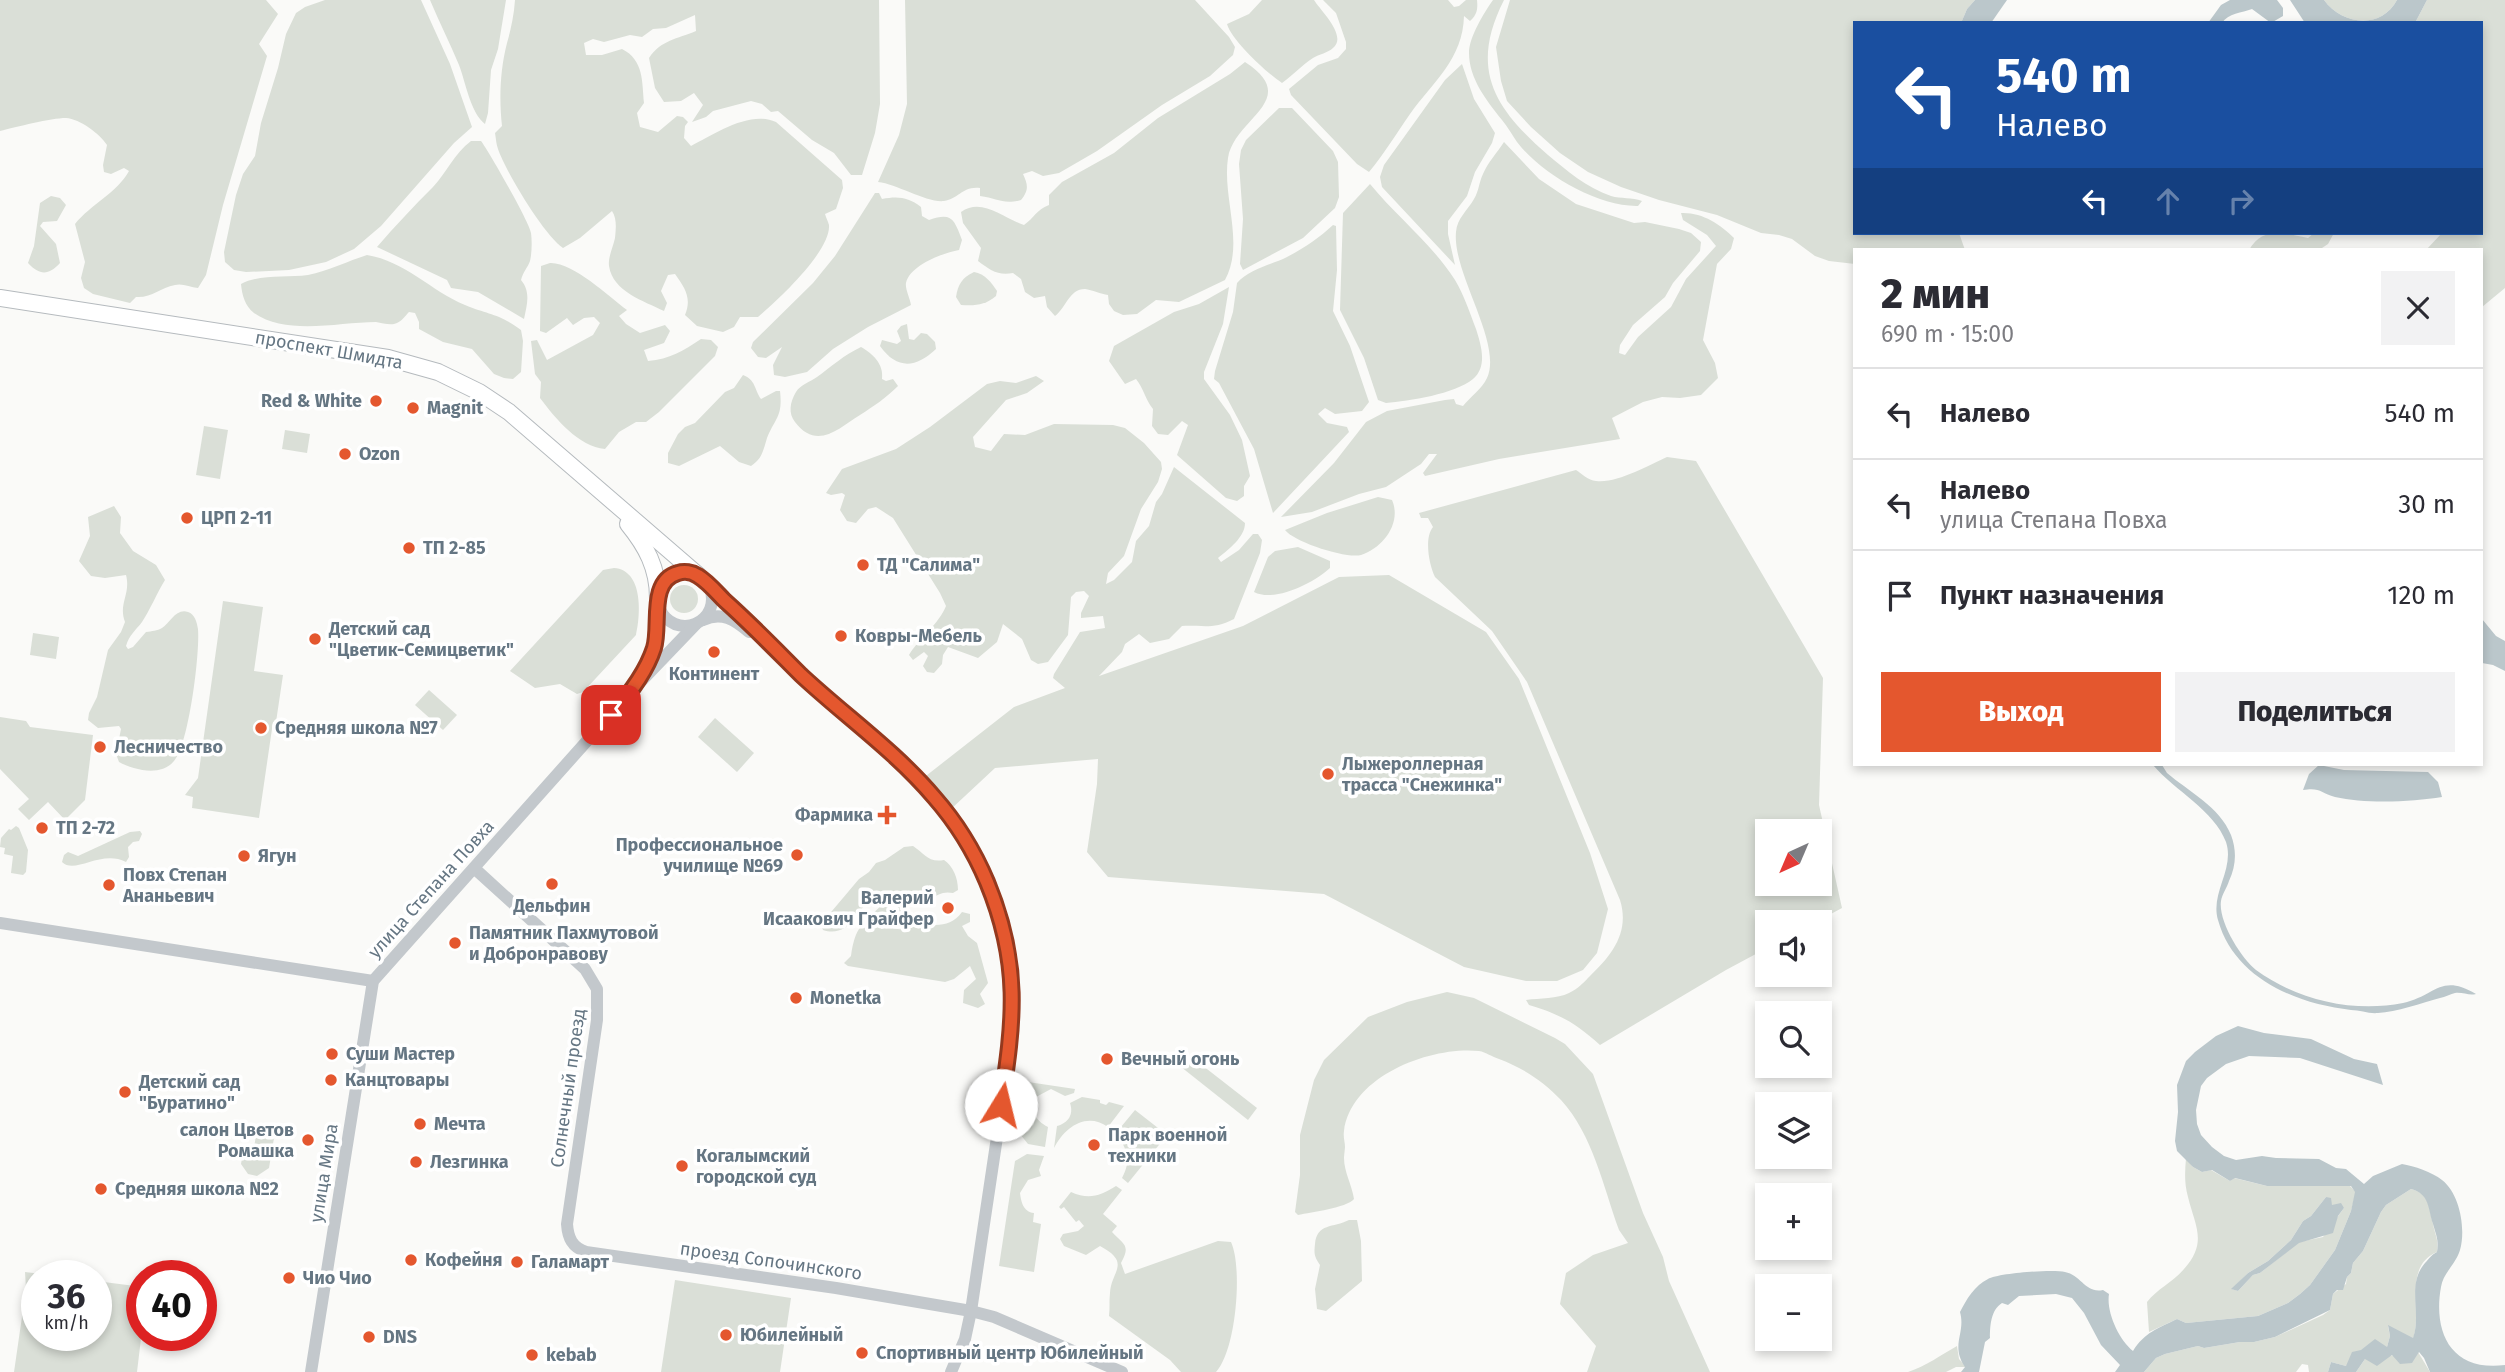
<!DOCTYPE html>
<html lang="ru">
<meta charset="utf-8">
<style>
body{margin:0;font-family:"Fira Sans",sans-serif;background:#f2f2f3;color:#2b2b33;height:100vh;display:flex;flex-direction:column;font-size:26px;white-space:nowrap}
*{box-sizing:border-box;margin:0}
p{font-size:23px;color:#7c7c81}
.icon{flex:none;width:38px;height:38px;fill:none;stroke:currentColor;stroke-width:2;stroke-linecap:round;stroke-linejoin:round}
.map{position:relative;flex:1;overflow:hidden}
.drawer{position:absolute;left:1853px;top:248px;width:630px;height:518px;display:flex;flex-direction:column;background:#fff;border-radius:0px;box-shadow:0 4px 10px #0003}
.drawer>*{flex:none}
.hud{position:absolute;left:1853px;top:21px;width:630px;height:214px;border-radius:0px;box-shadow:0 4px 10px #0003;background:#1a4fa0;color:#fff;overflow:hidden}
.needle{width:46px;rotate:224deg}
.tools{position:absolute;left:1755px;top:819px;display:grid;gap:14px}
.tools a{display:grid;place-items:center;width:77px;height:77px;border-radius:0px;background:#fff;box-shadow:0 4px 10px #0003;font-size:35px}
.speed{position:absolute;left:21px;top:1260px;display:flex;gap:14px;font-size:35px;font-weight:700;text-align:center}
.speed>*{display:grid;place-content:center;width:91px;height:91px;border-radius:50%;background:#fff;box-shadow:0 4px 10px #0003;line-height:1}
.speed small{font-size:18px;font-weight:400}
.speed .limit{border:10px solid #d22;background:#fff;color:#111}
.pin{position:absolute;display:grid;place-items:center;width:60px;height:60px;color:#fff;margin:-30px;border-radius:14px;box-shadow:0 4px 10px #0006}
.me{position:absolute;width:77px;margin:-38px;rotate:9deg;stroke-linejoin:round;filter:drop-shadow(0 0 5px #0008)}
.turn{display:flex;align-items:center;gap:24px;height:147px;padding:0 28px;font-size:32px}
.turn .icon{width:91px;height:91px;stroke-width:2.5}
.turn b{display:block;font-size:49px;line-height:60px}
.lanes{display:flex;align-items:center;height:66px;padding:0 28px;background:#0003;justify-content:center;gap:35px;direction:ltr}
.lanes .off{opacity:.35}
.round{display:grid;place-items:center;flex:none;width:74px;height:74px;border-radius:0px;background:#f2f2f3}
.summary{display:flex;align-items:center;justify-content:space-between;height:119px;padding:0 28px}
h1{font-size:42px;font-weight:800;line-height:52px}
.cta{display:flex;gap:14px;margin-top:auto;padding:14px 28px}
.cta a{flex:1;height:80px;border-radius:0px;background:#e4572e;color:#fff;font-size:28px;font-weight:800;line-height:80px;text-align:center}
.cta a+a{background:#f2f2f3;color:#2b2b33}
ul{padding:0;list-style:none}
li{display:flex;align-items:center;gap:21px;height:91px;padding:0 28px;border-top:2px solid #e1e1e2}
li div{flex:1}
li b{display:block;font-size:26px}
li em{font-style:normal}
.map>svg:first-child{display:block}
.green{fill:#dadfd7;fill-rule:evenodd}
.water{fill:#bbc7cb}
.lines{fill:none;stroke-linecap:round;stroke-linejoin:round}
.major-casing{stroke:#b5babe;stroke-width:18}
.minor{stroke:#c3c8cc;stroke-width:12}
.major{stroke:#fff;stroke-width:16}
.route-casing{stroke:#94391e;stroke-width:18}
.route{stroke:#e4572e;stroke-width:12}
.poi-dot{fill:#e4572e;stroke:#fff;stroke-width:2.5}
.labels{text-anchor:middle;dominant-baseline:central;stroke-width:7;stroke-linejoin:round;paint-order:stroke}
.street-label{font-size:18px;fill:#657683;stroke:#fff}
.poi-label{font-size:18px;font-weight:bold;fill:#657683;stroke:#fff;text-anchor:start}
</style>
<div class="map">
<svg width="2505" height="1372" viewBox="0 0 2505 1372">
<rect width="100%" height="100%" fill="#fafaf8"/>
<g class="green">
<path d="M 0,0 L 266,0 L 278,14 L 259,44 L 267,56 L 223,205 L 206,275 L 198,288 C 190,287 182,283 175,285 C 160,288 152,298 136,297 L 130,303 L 93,294 L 84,288 L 81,278 L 85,262 L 75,224 C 91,204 117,193 129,171 L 124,168 L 111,174 L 104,172 L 103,165 L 107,145 C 100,134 80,119 66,118 C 51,118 16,127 0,131 Z"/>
<path d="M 325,0 L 421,0 L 450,64 L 472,127 L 454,143 L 381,226 L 354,249 L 326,262 L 289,270 L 246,272 L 234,270 L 225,262 L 224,252 L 236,195 L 243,174 L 255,156 L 261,123 L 278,68 L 286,34 L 296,13 L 305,7 Z"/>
<path d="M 430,0 L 506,0 L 498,49 L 491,70 L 488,113 L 485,124 C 470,112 466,83 459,65 C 450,43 439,22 430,0 Z"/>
<path d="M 515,0 L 879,0 L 880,104 L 875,133 L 862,175 L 851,175 L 834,153 L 812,140 L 778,111 L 771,112 L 762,104 L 751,101 L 713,111 L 706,117 L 692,122 L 703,105 L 694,93 L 681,101 L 664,102 L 655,88 L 649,58 C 661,40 677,39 696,31 L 695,15 L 666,28 L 653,29 L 642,37 L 630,35 L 604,42 L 593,39 L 584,43 L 586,55 L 602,55 L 622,49 C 644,60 642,82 644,103 L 637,113 L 640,127 L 658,132 L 677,116 L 683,117 L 688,122 L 685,126 L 684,138 L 691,146 C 714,134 750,110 776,122 L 842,180 L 843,188 L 836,209 L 825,214 C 826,218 828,221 829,225 C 831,251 777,301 758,317 L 740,317 L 734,327 L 723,332 L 697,326 L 685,315 C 692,298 685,288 675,274 L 668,275 L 661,291 L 667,303 L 664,311 C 644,301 613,292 609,266 C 608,257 613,247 615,238 C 616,228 617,219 612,211 L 580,238 L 563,248 C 544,235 506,172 498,149 C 496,144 496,138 495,133 L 502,126 C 499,99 500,70 507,43 C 511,29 514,15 515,0 Z"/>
<path d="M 905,0 L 1195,0 L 1229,37 L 1235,47 L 1233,55 L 1210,76 L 1162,105 L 1097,151 L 1059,173 L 1043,176 L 1032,171 L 1023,174 C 1028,185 1029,190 1021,200 C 1003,205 997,198 980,196 L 980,188 C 962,186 959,199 944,201 C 927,203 897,184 878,182 L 899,135 L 907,104 Z"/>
<path d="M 1262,0 L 1314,0 C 1320,10 1348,36 1333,48 C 1328,53 1319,54 1313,58 C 1302,65 1293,75 1282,83 C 1267,73 1232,41 1227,24 L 1249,14 Z"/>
<path d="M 1323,0 L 1448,0 L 1454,7 L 1459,6 L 1466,0 L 1477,0 C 1478,9 1477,15 1470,21 L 1464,16 C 1463,59 1433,82 1410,114 C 1396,134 1384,154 1369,172 L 1357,164 L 1291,95 L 1289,89 L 1318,65 L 1338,58 L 1346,49 L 1346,42 L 1336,13 Z"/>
<path d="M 1493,0 L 1504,0 C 1469,69 1494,108 1548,155 C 1566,170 1587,188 1611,196 C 1621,199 1632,197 1642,201 L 1638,206 C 1598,207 1541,174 1517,142 C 1512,135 1508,127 1502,120 C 1487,101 1469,79 1469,53 C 1469,37 1484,13 1493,0 Z"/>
<path d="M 1510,0 L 1975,0 L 1967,9 L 1961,23 L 1855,23 L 1855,233 L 1959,233 L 1965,250 L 1855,250 L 1855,264 L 1829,261 L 1815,256 L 1792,239 L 1779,235 L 1761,233 L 1717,215 L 1659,200 L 1621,187 L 1588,172 L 1560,153 L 1531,127 L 1507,101 L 1501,81 L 1496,47 Z"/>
<path d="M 2324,0 L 2397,0 C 2381,30 2342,25 2324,0 Z"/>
<path d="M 2427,0 L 2505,0 L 2505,288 L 2482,307 L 2482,250 L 2426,250 L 2442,233 L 2482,233 L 2482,23 L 2415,23 Z"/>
<path d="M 1245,62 C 1303,100 1234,118 1228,158 C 1222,198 1245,243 1225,280 L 1179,302 L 1156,300 L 1137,314 L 1123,315 L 1114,311 L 1109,304 L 1108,295 C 1101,294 1092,290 1085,289 C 1069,289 1066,308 1055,316 L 1047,307 L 1045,296 L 1034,298 L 1025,292 L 1021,279 L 1013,273 C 998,276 990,270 978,261 L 981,248 L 963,223 L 961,212 C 982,197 1003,218 1024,225 C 1034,218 1036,210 1049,205 L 1049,195 L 1062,182 L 1114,153 L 1158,118 L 1230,74 Z"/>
<path d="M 1462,64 L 1474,99 L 1495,133 L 1492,143 L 1475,172 L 1467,196 L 1448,221 L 1448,234 L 1455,265 L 1382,187 L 1380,177 L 1384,165 L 1445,80 Z"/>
<path d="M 1279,108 L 1292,108 L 1333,151 L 1338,162 L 1339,197 L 1335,208 L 1303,238 L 1243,270 L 1240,264 L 1243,219 L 1239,164 L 1241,150 L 1246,140 Z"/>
<path d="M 471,141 L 481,141 C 488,150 530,223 531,233 C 532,240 532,253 530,261 C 528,267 523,272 521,280 C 531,292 527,304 524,319 L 478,292 L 451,288 L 447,280 L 377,247 C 395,226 413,207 433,187 C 447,172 454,154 471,141 Z"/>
<path d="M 1504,142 L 1539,179 L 1576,204 L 1634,223 L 1645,222 L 1679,229 L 1691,233 L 1701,242 L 1700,251 L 1673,283 L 1665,297 L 1633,325 L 1620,345 L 1619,353 L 1625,355 L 1638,337 L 1671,307 L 1686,279 L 1716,246 L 1707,235 L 1683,220 L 1681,213 C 1702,212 1720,224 1734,238 L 1731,249 L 1717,264 L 1703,340 L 1715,363 L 1718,378 L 1701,395 L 1680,398 L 1662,397 L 1643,402 L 1612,418 L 1620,439 L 1499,459 L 1425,476 L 1423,473 L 1437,454 L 1429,454 L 1421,464 L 1386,487 L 1359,494 L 1312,512 L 1281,517 L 1334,463 L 1366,422 L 1387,411 L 1445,400 L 1454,399 L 1456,404 L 1463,406 C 1470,397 1482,389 1487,378 C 1503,343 1452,273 1456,232 C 1457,218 1468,210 1474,199 C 1479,191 1479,182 1483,174 C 1488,162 1497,153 1504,142 Z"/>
<path d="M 1370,184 C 1397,217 1432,244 1455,280 C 1464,295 1470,313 1476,329 C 1481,345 1488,366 1473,379 C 1455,394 1409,401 1386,403 L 1378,400 L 1364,358 L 1340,310 L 1343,213 Z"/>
<path d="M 875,193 L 879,193 L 882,199 C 898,196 908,197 921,207 L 922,216 L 929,220 C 952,212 954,219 962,240 L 959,250 C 943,253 910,265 906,283 C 905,289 910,298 911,305 L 868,327 L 833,349 L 807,372 L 785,377 L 774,375 L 773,365 L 782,347 L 766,358 L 758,357 L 751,348 L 753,342 L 813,283 L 835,256 Z"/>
<path d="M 51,196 L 60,198 L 66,205 L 57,221 L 43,222 L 40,226 L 56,244 L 60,263 C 49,275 40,276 28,263 L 34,246 L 40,203 Z"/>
<path d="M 1333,225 L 1336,226 L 1337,270 L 1333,311 L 1350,346 L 1369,402 L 1362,411 L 1335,414 L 1325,408 L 1318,414 L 1327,423 L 1347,427 L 1349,432 L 1273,513 L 1254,449 L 1219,383 L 1214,379 L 1215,371 L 1233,312 L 1237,283 C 1249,269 1271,265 1287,257 C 1304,248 1319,238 1333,225 Z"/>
<path d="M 2314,233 L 2334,233 L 2328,244 L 2319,250 L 2249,250 C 2263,226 2284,233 2308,238 Z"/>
<path d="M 367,255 C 405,261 431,291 465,305 C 489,315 498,313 521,330 L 523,341 L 521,372 L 513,379 L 504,378 L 494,374 L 472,349 L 443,342 L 419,329 L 419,322 L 415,313 L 409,312 C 405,316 402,321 397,323 C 391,326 383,323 376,322 C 339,322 287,336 254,313 C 245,306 242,295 241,284 C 259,274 287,278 308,275 C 328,271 348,261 367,255 Z"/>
<path d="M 550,263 C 573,262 608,296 627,310 L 619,316 L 626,324 L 640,333 L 665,325 L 670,331 L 664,343 L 644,350 L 648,361 C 670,359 683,351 701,339 L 711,340 L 718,347 L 715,356 L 659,412 L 646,422 L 636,422 L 619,432 L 605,449 C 579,447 555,418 540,398 L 541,382 L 535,374 L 531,341 L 537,340 L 547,360 L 593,335 L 600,323 L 594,317 L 584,318 L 573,325 L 567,318 L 546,333 L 540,331 L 541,266 Z"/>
<path d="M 974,272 C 985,274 991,282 997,291 L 996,296 C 985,305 976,306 961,305 L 956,297 C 958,284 962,278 974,272 Z"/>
<path d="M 1229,287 L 1223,324 L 1204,372 L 1204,379 L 1230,415 L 1242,440 L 1250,476 L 1244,486 L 1244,496 L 1237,501 L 1226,498 L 1177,455 L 1188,425 L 1182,421 L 1168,435 L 1158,434 L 1152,426 L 1153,409 C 1145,399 1144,389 1136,379 L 1125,384 L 1109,361 L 1114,346 L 1174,312 L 1199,304 Z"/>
<path d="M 907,324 L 909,339 L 914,340 L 921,333 L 927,334 L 935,342 L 936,349 C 916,368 897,370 880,346 L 882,340 L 897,344 L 901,341 L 897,331 L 901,326 Z"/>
<path d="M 861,347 C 873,354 884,364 882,379 L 886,381 L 893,379 L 898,386 C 886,398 874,406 860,415 C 839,428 817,451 795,422 C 788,413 790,402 796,392 C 800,385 810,382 817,377 C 832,366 844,355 861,347 Z"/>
<path d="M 743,375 C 756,380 754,389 761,399 L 776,391 L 780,391 C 783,417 775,418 767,438 C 763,451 762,459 751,466 L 739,462 L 720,446 L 679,466 L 668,463 L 668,453 L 678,434 L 685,427 L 695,423 L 725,392 L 734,388 Z"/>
<path d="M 1036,376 L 1044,381 L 1027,393 L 1006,400 L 973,437 L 975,447 L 991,451 L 1004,434 L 1025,435 L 1054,424 L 1113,425 L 1125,428 L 1144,443 L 1161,462 L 1162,469 L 1158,482 L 1141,509 L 1124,556 L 1108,573 L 1106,584 L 1114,580 L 1132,562 L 1136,541 L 1149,526 L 1156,502 L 1162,494 L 1174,467 L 1245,523 C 1245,537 1229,549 1218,558 L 1221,562 L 1239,550 L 1253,534 L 1258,534 L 1262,540 L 1260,553 L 1234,619 C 1213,630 1203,625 1182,626 L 1169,639 L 1150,643 L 1139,634 L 1125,644 L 1122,652 L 1099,676 L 1243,626 L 1339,577 L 1389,575 L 1486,632 L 1519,679 L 1590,853 L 1608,909 L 1597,953 L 1583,970 L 1557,981 L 1526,981 L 1464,967 L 1324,894 L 1108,877 L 1087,852 L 1097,784 L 1098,759 L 995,768 L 950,810 L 922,779 L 1014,707 L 1065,688 L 1053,678 L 1054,674 L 1080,632 L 1105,628 L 1103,616 L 1081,618 L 1081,613 L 1089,596 L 1084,591 L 1076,592 L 1071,597 L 1068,635 L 1048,662 L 1038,664 L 1031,660 L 1022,639 L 1003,624 L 997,642 L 978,658 L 948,647 L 943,655 L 942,664 L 934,673 L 927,672 L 923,666 L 928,656 L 924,652 L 913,660 L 909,655 C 919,638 939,624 946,606 L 940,593 L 893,518 L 876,507 L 868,509 L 856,523 L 847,521 L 840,510 L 845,495 L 842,493 L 831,495 L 826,493 L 842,469 L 896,449 L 930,427 L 987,384 L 1000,381 L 1016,383 Z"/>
<path d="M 204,426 L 228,430 L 220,479 L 196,475 Z"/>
<path d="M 285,430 L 310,434 L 307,453 L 282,449 Z"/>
<path d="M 1667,457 L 1696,461 L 1823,678 L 1819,805 L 1842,908 L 1816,922 L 1768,922 L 1767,948 L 1726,970 L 1600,1045 C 1577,1024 1560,1014 1529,1005 L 1526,1000 C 1540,998 1557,999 1569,993 C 1578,989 1584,982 1590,976 C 1612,955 1630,932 1620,900 L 1527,682 L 1492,631 L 1435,577 C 1429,565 1424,538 1433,527 L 1428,518 L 1421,518 L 1419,513 L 1576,470 C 1582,474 1588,480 1596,481 C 1616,484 1649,465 1667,457 ZM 1820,831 L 1820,884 L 1768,884 L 1768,831 Z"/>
<path d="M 1378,497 L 1392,500 C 1402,523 1383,548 1361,555 C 1346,559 1294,542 1285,530 L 1327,513 Z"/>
<path d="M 114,506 L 121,517 L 120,533 L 133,551 L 156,565 L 165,580 C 157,593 150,610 142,622 C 136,630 129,635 126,646 L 128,649 L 133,647 L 146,632 C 152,631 157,631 162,628 C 170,623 176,608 188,612 C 195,614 197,623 198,629 C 200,653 189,744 174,761 C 161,777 134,770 119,762 L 116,754 L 121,729 L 119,726 L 98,728 L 88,720 L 89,713 L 97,697 L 108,650 L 121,632 L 125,622 C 118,604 131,594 126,575 L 105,578 L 91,576 L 79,561 L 90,536 L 88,517 Z"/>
<path d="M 1298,547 L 1330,561 L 1330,568 C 1315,582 1275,603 1254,592 L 1268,557 L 1275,551 Z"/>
<path d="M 614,568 C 643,570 641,614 636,635 L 583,692 L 577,694 L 560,684 L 535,688 L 510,671 L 603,570 Z"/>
<circle cx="684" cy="599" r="14"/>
<path d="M 223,601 L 263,607 L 254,671 L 283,675 L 276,722 L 273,722 L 259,818 L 192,808 L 193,797 L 185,795 L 198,778 Z"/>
<path d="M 33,633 L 59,637 L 56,659 L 30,655 Z"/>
<path d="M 429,690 L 457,715 L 443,730 L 415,705 Z"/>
<path d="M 0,717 L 26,721 L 30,727 L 93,735 L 85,800 L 65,820 L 48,802 L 29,820 L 18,809 L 29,799 L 0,769 Z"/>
<path d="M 715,718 L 754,753 L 737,772 L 698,737 Z"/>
<path d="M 16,826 L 19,828 L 28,850 L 26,872 L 23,875 L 11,873 L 13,856 L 4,854 L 5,848 L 0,847 L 1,838 L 9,829 L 11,830 Z"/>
<path d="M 140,831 L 142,834 L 139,841 L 133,842 L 128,847 L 129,857 L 126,862 C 101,849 75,875 62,862 L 64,855 L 68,852 L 78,856 L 130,832 Z"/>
<path d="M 913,846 C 924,853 928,863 944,860 C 953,866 958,878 958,890 L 953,893 C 942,891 939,895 929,899 C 924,901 917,899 911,900 L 908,907 L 883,919 L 881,929 L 889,928 L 906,930 L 915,923 C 933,925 950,929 962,912 L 970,914 L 970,922 L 962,926 L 968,936 L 977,943 L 988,983 L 980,994 L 985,1004 L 978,1008 L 963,1003 L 964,990 L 976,979 L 970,966 L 954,979 L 945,982 L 848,966 L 844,963 L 851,956 C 855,927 862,924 883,904 L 878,895 L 870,895 C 860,913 847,938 823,930 L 821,924 L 859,879 L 869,872 L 876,863 L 885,860 L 904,847 Z"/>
<path d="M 1447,992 L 1474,998 L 1555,1038 L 1565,1044 L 1593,1074 L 1643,1213 L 1663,1257 L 1669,1281 L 1710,1372 L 1587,1372 L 1596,1346 L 1560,1304 L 1566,1273 L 1593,1255 L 1628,1243 L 1619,1230 C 1603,1186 1593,1135 1561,1100 C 1543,1081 1523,1068 1499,1059 C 1492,1057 1486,1052 1479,1051 C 1430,1046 1351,1076 1344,1131 C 1343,1137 1345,1142 1345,1147 C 1345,1148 1344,1157 1344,1158 C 1344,1172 1352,1185 1354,1199 C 1346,1208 1312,1212 1298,1215 L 1295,1212 L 1300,1175 L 1300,1135 L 1314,1080 L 1324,1060 L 1368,1017 L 1407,1002 Z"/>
<path d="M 1180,1048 L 1257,1108 L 1248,1120 L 1171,1059 Z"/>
<path d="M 1028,1082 L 1075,1089 L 1074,1093 L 1065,1096 L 1051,1089 L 1036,1097 C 1031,1112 1035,1120 1048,1127 L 1045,1147 L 1028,1144 L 1020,1134 Z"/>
<path d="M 1082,1097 L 1100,1100 L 1100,1103 L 1106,1105 L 1109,1102 L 1124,1106 L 1108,1127 C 1086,1111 1064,1128 1054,1148 L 1057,1126 C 1068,1123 1074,1115 1070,1103 Z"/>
<path d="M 1135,1110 L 1167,1135 L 1128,1183 L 1122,1178 C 1132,1160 1127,1149 1116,1133 Z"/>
<path d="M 256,1135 L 274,1138 L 269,1168 L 257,1176 L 248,1174 L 241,1164 L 244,1147 L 254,1148 Z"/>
<path d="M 1027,1154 L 1044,1156 L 1039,1170 L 1041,1176 L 1028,1180 L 1020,1193 C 1021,1201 1023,1212 1034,1213 L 1033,1222 L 1041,1224 L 1034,1272 L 999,1266 L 1015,1161 Z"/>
<path d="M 2186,1158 L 2193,1167 L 2202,1172 L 2211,1170 L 2230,1181 L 2234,1178 L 2267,1186 L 2350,1186 L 2356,1192 L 2351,1211 L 2335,1250 L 2310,1285 L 2300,1294 L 2288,1303 L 2258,1316 L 2186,1323 L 2177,1319 L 2149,1332 L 2147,1302 C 2157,1289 2173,1282 2184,1269 C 2208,1242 2195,1226 2188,1197 C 2184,1183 2185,1171 2186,1158 ZM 2326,1197 L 2332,1205 L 2344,1208 L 2323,1237 L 2299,1242 L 2260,1273 L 2253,1275 L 2238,1291 L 2232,1289 L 2248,1273 L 2268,1261 L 2291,1240 L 2303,1221 L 2311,1216 Z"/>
<path d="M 1116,1186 L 1122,1190 L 1103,1214 L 1117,1226 L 1112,1232 C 1124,1245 1131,1245 1121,1263 L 1125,1274 L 1218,1241 L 1231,1242 C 1243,1268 1236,1351 1216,1372 L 1181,1372 L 1170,1360 L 1109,1316 C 1110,1308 1109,1301 1110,1293 C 1111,1271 1132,1263 1100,1246 L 1086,1255 L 1064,1246 L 1060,1239 L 1063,1234 L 1078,1231 L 1084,1226 L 1079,1220 L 1076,1222 L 1064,1207 L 1061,1209 L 1059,1207 L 1071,1192 C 1089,1200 1100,1196 1116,1186 Z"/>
<path d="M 2411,1189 C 2430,1193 2429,1209 2433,1224 C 2435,1235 2439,1240 2437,1252 C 2402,1267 2423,1312 2413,1339 L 2388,1326 L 2390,1336 L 2387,1347 L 2346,1366 L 2331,1362 L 2328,1372 L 2309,1372 L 2308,1365 L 2302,1364 L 2296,1372 L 2144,1372 L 2156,1358 L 2165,1354 L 2198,1346 L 2204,1348 L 2240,1342 L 2254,1342 L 2275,1337 L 2323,1315 L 2330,1310 L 2333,1294 L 2346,1284 L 2347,1277 L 2351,1273 L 2353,1263 L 2363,1251 L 2381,1212 L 2386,1205 Z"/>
<path d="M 1349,1220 L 1357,1220 L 1361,1241 L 1362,1281 L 1326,1311 L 1317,1309 L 1315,1289 L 1320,1265 C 1314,1256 1314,1254 1315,1244 C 1317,1223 1333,1228 1349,1220 Z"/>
<path d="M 25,1272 L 58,1276 L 37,1276 L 37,1335 L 96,1335 L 96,1281 L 135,1286 L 142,1289 L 142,1330 L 137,1372 L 14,1372 L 26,1289 Z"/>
<path d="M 675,1280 L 791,1298 L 780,1372 L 661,1372 Z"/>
<path d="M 1957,1346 L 1959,1359 L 1966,1367 L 1956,1367 L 1946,1372 L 1908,1372 C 1926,1366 1941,1355 1957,1346 Z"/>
<path d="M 2418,1352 L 2430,1372 L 2356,1372 L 2365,1359 Z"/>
</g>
<g class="water">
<path d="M 1975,0 L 2007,0 L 1991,23 L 1961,23 L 1967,9 Z"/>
<path d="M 2230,0 L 2277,0 L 2283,8 L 2283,16 L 2271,23 L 2252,9 C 2242,13 2228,13 2222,23 L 2208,23 L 2221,5 Z"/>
<path d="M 2290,0 L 2324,0 C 2342,25 2381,30 2397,0 L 2427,0 L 2415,23 L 2305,23 Z"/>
<path d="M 2482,619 L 2496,636 L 2505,641 L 2505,671 L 2493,665 L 2482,663 Z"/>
<path d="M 2153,765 L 2162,765 L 2167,773 C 2188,791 2220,807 2231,835 C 2237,851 2236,866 2229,881 C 2227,888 2222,894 2221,901 C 2218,921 2241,958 2256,970 C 2297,1000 2353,1013 2403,1003 C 2436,996 2440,973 2476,994 C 2469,996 2463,992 2455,993 C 2451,994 2445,997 2440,998 C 2422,1003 2396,1012 2378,1013 C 2369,1014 2360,1010 2351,1010 C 2296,1004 2234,978 2218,920 C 2210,893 2235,869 2226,842 C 2214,810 2175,791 2153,765 Z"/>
<path d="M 2319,765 L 2344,770 L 2428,772 L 2438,782 L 2442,797 C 2412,802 2365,804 2335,797 C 2321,793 2320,787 2303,790 L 2309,774 Z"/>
<path d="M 2238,1026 L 2264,1033 L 2311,1039 L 2354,1059 L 2377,1064 L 2383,1085 L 2300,1058 L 2249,1056 L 2226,1064 L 2207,1078 L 2201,1086 L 2196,1110 L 2197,1124 L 2201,1135 L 2212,1147 L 2224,1156 L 2236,1160 L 2262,1156 L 2276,1158 L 2319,1159 L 2336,1168 L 2346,1169 L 2364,1184 L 2373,1176 L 2402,1164 C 2414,1166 2432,1172 2442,1180 C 2460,1194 2466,1229 2460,1250 C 2456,1264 2443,1273 2441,1287 C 2433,1331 2450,1372 2505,1365 L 2505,1372 L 2430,1372 L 2424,1358 L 2419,1352 L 2412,1363 L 2400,1364 L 2392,1355 L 2377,1366 L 2365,1359 L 2356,1372 L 2328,1372 L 2331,1362 L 2346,1366 L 2352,1352 L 2361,1350 L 2375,1339 L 2387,1347 L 2390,1336 L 2388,1325 L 2413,1338 C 2422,1313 2406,1285 2425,1263 C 2430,1258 2431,1255 2437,1252 C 2439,1240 2436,1235 2433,1224 C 2428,1209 2430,1194 2411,1189 L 2386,1205 L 2381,1212 L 2363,1251 L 2353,1263 L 2351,1273 L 2347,1277 L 2343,1290 L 2337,1290 L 2333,1294 L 2330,1310 L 2275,1337 L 2254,1342 L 2240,1342 L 2204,1348 L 2198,1346 L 2165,1354 L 2156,1358 L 2144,1372 L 2115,1372 L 2120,1365 L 2101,1345 L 2084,1313 L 2072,1298 L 2056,1294 L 2019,1296 L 2008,1305 L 2002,1303 C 1991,1310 1990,1325 1990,1338 L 1985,1342 L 1979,1372 L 1961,1372 L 1965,1367 C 1950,1345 1966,1333 1960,1312 C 1966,1300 1975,1285 1988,1279 C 1999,1273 2053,1269 2065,1272 C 2081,1275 2086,1294 2103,1290 L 2109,1294 C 2106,1312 2119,1340 2133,1351 C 2145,1332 2157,1329 2177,1319 L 2186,1323 L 2258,1316 L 2288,1303 L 2300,1294 L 2310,1285 L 2335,1250 L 2351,1211 L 2355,1192 L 2351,1186 L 2267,1186 L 2235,1178 L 2230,1181 L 2212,1170 L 2202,1172 L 2193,1167 L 2177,1151 L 2175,1141 L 2178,1112 L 2177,1085 L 2186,1061 L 2195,1052 L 2216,1036 Z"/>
<path d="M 2326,1197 L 2331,1198 L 2332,1205 L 2341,1203 L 2344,1208 L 2338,1216 L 2333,1233 L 2299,1243 L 2260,1273 L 2253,1275 L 2238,1291 L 2231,1289 L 2248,1273 L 2268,1261 L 2291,1240 L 2303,1221 L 2311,1216 Z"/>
</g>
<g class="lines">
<defs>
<g id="major">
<path d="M 0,298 L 388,358 L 438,372 L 479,392 L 509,412 L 699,576"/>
<path d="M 628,524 C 646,546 658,568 658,598"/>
</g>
</defs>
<use href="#major" class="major-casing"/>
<g class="minor">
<circle cx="685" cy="599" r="27"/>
<path d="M 707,584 L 766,638 L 804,677 L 927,789 L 965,840 L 986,881 L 996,907 L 1006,941 L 1013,1015 L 1009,1057 L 971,1311 L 965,1339 L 951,1372"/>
<path d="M 703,620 C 722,611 735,620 749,632"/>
<path d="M 639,677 C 652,654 659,635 658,609"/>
<path d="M 474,868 L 585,969 L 597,989 L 597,1020 L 567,1224 C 568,1238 572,1247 586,1252 L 836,1288 L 971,1311 L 994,1317 L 1122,1372"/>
<path d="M 0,923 L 373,981"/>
<path d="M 311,1372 L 373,981 L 627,696 L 696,624"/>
</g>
<use href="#major" class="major"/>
</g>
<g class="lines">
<defs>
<path id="route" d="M 611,715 C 628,696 646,673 654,648 C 661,626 648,581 678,573 C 684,571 692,572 698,576 C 708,582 717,593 725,601 C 752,625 776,650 801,675 C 845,716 895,751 934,797 C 956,822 974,851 987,882 C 1021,964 1014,1020 1001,1105"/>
</defs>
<use href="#route" class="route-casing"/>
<use href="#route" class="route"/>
</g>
<g class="poi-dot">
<circle cx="376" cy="401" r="7"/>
<circle cx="413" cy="408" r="7"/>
<circle cx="345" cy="454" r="7"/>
<circle cx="187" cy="518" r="7"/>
<circle cx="409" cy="548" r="7"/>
<circle cx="863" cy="565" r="7"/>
<circle cx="841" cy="636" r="7"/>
<circle cx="315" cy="639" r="7"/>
<circle cx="714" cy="652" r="7"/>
<circle cx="261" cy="728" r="7"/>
<circle cx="100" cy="747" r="7"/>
<circle cx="1328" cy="774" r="7"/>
<path d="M883.5 804.5h7v7h7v7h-7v7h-7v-7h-7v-7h7z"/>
<circle cx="42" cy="828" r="7"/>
<circle cx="797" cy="855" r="7"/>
<circle cx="244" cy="856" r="7"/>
<circle cx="552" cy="884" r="7"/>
<circle cx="109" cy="885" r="7"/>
<circle cx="948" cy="908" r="7"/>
<circle cx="455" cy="943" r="7"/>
<circle cx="796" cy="998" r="7"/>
<circle cx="332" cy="1054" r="7"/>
<circle cx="1107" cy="1059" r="7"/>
<circle cx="331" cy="1080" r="7"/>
<circle cx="125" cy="1092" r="7"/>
<circle cx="420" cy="1124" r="7"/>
<circle cx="308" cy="1140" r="7"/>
<circle cx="1094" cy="1145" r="7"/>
<circle cx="416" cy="1162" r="7"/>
<circle cx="682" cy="1166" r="7"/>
<circle cx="101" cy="1189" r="7"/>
<circle cx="411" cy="1260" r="7"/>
<circle cx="517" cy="1262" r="7"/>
<circle cx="289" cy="1278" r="7"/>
<circle cx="726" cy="1335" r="7"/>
<circle cx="369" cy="1337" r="7"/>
<circle cx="862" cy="1353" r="7"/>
<circle cx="532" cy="1355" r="7"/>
</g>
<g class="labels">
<g class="street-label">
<text transform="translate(329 350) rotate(10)">проспект Шмидта</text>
<text transform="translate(431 889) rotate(-48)">улица Степана Повха</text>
<text transform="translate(568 1088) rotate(-82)">Солнечный проезд</text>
<text transform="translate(324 1173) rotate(-81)">улица Мира</text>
<text transform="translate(771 1261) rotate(8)">проезд Сопочинского</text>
</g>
<g class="poi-label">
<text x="362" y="401" text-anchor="end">Red &amp; White</text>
<text x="427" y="408">Magnit</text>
<text x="359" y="454">Ozon</text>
<text x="201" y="518">ЦРП 2-11</text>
<text x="423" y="548">ТП 2-85</text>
<text x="877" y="565">ТД "Салима"</text>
<text x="329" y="629">Детский сад<tspan x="329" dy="21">"Цветик-Семицветик"</tspan></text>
<text x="855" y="636">Ковры-Мебель</text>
<text x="714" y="674" text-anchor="middle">Континент</text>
<text x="275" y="728">Средняя школа №7</text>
<text x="114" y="747">Лесничество</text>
<text x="1342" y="764">Лыжероллерная<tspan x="1342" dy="21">трасса "Снежинка"</tspan></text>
<text x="873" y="815" text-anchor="end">Фармика</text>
<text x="56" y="828">ТП 2-72</text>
<text x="783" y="845" text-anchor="end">Профессиональное<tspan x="783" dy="21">училище №69</tspan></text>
<text x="258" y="856">Ягун</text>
<text x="123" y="875">Повх Степан<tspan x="123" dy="21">Ананьевич</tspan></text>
<text x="934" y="898" text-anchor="end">Валерий<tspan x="934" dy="21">Исаакович Грайфер</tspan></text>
<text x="552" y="906" text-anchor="middle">Дельфин</text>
<text x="469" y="933">Памятник Пахмутовой<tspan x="469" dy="21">и Добронравову</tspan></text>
<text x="810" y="998">Monetka</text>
<text x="346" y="1054">Суши Мастер</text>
<text x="1121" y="1059">Вечный огонь</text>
<text x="345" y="1080">Канцтовары</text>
<text x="139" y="1082">Детский сад<tspan x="139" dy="21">"Буратино"</tspan></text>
<text x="434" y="1124">Мечта</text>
<text x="294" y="1130" text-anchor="end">салон Цветов<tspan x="294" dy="21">Ромашка</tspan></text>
<text x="1108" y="1135">Парк военной<tspan x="1108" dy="21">техники</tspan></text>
<text x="696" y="1156">Когалымский<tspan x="696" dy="21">городской суд</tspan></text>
<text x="430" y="1162">Лезгинка</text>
<text x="115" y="1189">Средняя школа №2</text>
<text x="425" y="1260">Кофейня</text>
<text x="531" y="1262">Галамарт</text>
<text x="303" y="1278">Чио Чио</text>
<text x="740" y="1335">Юбилейный</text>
<text x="383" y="1337">DNS</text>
<text x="876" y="1353">Спортивный центр Юбилейный</text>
<text x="546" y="1355">kebab</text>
</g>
</g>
</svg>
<div class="tools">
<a><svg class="needle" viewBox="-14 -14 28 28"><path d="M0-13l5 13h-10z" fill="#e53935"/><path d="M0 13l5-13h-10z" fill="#7c7c81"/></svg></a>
<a><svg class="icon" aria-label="sound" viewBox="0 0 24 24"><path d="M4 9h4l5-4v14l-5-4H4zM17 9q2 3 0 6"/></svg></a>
<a><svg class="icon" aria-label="search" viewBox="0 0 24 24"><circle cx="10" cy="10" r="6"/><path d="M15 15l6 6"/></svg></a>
<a><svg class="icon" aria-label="layers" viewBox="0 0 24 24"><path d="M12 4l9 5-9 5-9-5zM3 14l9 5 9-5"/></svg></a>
<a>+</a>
<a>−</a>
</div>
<div class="speed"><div>36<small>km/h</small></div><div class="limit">40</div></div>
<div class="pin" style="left:611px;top:715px;background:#d93025"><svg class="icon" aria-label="arrive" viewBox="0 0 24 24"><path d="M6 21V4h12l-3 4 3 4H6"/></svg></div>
<svg class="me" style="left:1001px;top:1105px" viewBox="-20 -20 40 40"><circle r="19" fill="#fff"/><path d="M0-13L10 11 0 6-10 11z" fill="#e4572e"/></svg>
<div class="hud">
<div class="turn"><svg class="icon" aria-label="left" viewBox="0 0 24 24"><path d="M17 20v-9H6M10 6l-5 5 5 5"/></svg><div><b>540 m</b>Налево</div></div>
<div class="lanes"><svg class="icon" aria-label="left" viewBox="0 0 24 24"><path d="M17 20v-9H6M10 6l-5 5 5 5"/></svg><svg class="icon off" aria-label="ahead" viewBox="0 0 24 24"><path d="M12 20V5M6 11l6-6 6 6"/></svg><svg class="icon off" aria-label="right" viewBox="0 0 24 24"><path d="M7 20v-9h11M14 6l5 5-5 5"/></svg></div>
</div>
<section class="drawer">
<div class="summary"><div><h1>2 мин</h1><p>690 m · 15:00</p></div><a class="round"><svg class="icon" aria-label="close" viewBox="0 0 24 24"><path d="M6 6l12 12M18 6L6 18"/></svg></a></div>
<ul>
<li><svg class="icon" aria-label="left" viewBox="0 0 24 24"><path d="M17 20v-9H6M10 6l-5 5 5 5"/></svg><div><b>Налево</b></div><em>540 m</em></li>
<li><svg class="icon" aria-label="left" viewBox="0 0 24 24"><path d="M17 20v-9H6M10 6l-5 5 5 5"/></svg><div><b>Налево</b><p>улица Степана Повха</p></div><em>30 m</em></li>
<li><svg class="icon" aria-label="arrive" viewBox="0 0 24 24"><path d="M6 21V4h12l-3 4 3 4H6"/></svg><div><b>Пункт назначения</b></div><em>120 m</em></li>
</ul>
<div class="cta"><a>Выход</a><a>Поделиться</a></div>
</section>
</div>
